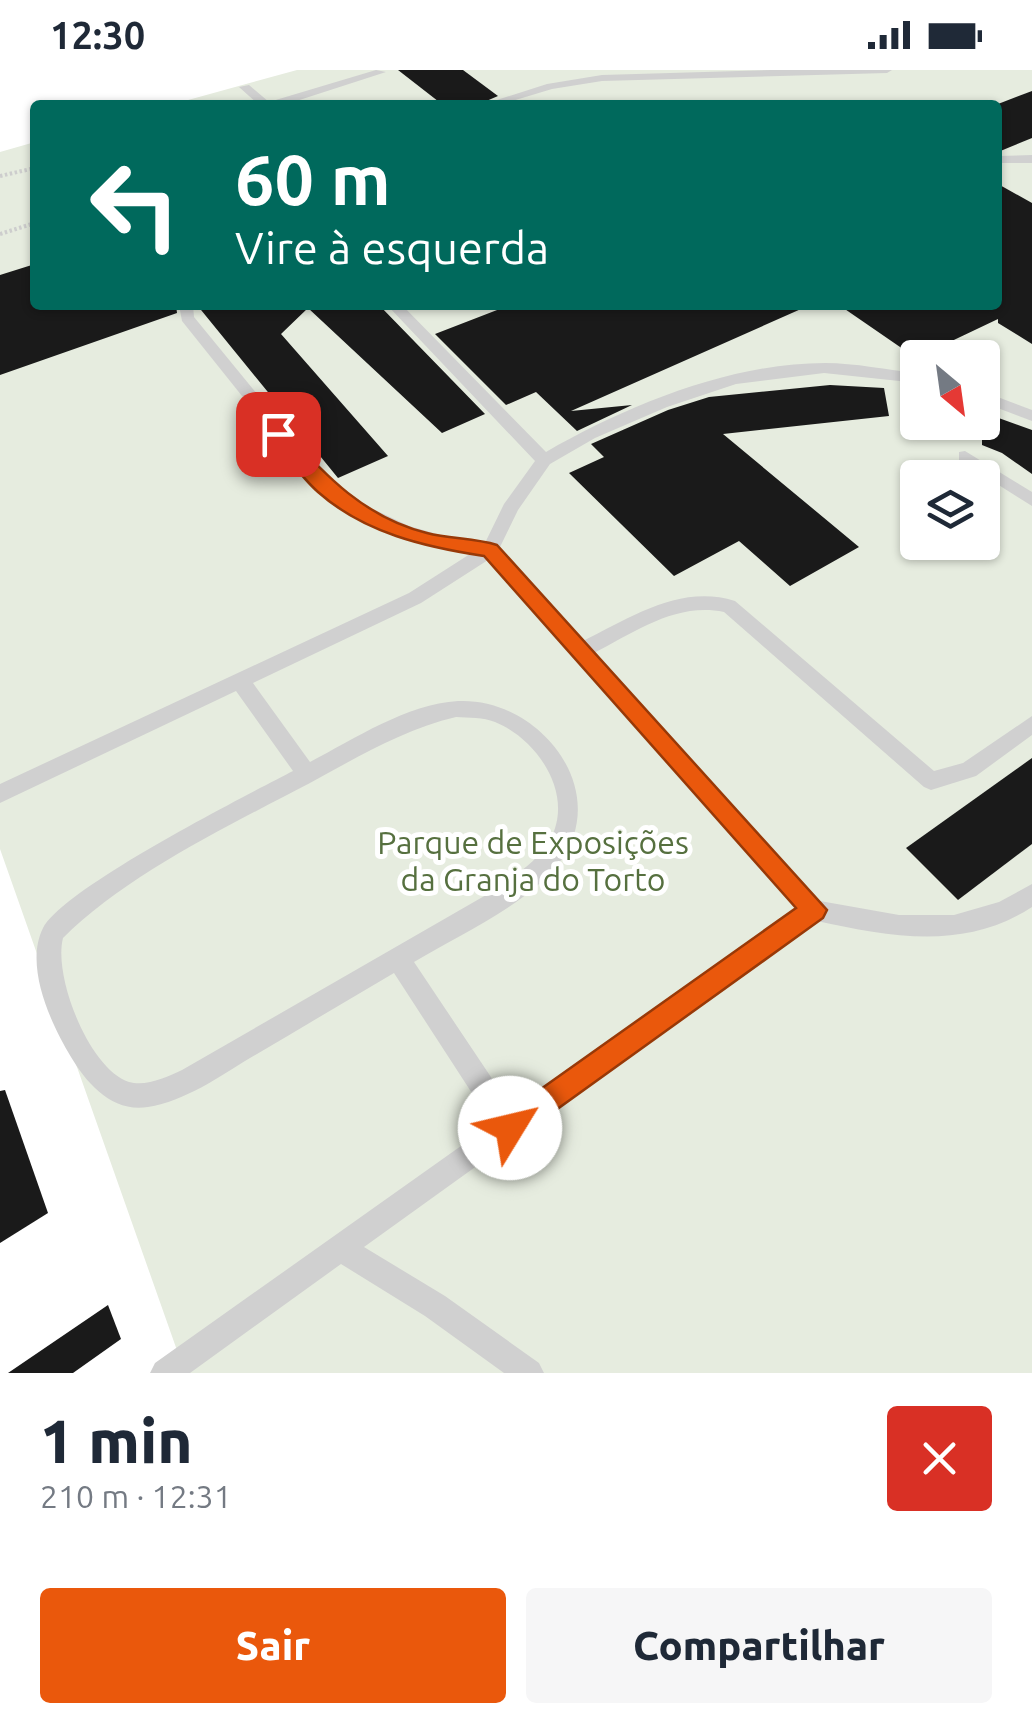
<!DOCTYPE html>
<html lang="pt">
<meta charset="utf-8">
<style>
body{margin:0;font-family:Ubuntu,sans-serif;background:#f6f6f7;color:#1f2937;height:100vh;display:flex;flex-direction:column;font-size:38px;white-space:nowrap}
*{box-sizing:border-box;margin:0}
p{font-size:32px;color:#747a83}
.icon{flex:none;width:55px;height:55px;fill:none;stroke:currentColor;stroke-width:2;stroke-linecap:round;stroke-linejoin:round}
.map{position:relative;height:1303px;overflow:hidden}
.panel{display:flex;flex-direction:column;background:#fff;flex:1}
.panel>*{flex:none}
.guide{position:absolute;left:30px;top:30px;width:972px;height:210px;border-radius:10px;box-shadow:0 2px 8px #0004;background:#00695c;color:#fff;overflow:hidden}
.needle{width:65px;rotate:151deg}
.tools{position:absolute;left:900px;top:270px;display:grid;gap:20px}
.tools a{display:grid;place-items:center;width:100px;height:100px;border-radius:10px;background:#fff;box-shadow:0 2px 8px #0004;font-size:50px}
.pin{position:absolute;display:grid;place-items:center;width:85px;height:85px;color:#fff;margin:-42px;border-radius:20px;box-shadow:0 5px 15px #0006}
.me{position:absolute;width:110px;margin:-55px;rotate:54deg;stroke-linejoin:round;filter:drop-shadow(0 0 8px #0008)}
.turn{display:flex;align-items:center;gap:35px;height:210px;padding:0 40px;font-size:45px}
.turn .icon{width:130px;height:130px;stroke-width:2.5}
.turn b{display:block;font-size:70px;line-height:85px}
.round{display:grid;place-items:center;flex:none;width:105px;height:105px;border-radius:10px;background:#f6f6f7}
.summary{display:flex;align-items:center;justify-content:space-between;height:170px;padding:0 40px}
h1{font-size:60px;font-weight:800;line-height:75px}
.button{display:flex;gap:20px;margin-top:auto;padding:20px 40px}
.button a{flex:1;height:115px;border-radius:10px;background:#ea580c;color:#fff;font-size:40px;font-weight:800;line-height:115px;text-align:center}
.button a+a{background:#f6f6f7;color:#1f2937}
.status{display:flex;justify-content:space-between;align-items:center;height:70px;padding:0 50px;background:#fff;direction:ltr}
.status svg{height:28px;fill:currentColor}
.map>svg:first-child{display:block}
.green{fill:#e6ecdf;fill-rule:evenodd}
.building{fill:#1a1a1a}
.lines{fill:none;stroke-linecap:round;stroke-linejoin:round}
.path{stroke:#cdcdcd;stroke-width:4;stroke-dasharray:2.5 2.5;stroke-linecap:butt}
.service{fill:#d0d0d0;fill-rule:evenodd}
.route{fill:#ea580c;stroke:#983908;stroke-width:2.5}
.labels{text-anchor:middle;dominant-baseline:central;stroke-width:10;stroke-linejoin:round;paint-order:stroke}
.park-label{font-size:32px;fill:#56703f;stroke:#fff}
</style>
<div class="status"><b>12:30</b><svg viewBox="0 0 49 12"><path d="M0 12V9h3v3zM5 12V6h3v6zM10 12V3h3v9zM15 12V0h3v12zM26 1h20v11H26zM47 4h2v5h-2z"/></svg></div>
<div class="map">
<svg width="1032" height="1303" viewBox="0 0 1032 1303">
<rect width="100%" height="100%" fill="#fff"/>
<path class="green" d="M 297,0 L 1032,0 L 1032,1303 L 185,1303 L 0,779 L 0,82 L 35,72 L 35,235 L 998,235 L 998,35 L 170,35 ZM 918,288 L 982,288 L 982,352 L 918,352 ZM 918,408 L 982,408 L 982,472 L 918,472 Z"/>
<g class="building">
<path d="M 398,0 L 463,0 L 498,26 L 477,35 L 443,35 Z"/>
<path d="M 1032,21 L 1032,68 L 998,82 L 998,34 Z"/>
<path d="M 998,114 L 1032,133 L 1032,274 L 998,253 L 998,249 L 916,288 L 839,235 L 998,235 Z"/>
<path d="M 35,194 L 35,235 L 176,235 L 177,243 L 0,305 L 0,205 Z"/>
<path d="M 197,235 L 379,235 L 485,344 L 442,363 L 308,238 L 281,264 L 388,386 L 338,408 Z"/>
<path d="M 510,235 L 810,235 L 571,341 L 632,335 L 577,361 L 536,322 L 506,335 L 435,264 Z"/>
<path d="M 830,315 L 884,318 L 889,346 L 723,364 L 859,477 L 790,516 L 739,471 L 674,506 L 569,403 L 604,387 L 591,374 L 668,340 L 709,327 Z"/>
<path d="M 982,342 L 1032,360 L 1032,404 L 1002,383 L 982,375 Z"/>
<path d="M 1032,688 L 1032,774 L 958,830 L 906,778 Z"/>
<path d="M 5,1020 L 48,1143 L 0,1173 L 0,1021 Z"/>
<path d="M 108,1235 L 121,1269 L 73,1303 L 8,1303 Z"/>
</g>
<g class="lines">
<g class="path">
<path d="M 0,106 L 35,98"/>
<path d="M 0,164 L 35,153"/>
</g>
<g class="service">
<path d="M 376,0 L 386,2 L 284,35 L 259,35 L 239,17 L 249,15 L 269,32 Z"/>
<path d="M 771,0 L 892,0 L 887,3 L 602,11 L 552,19 L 499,35 L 481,35 L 547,14 L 602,5 Z"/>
<path d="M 425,31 L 434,35 L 420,35 Z"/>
<path d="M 1032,85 L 1032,93 L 998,93 L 998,86 Z"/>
<path d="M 179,235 L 193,235 L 194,247 L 330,413 L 369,437 L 409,456 L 444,466 L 485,473 L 504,434 L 535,391 L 387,235 L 402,235 L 546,382 C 626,336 730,293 825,293 C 855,293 887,300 918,303 L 918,313 L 824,303 L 736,314 L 667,337 L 595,368 L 550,394 L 518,440 L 499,479 L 583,571 C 632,547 680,514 735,531 L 934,701 L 963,693 L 1032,646 L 1032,665 L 976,706 L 931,720 L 924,717 L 724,542 C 676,532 635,562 594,583 L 820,831 L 899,845 L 954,845 L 999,832 L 1032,814 L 1032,837 C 965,881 891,867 817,851 L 364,1177 L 445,1226 L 539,1293 L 544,1303 L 504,1303 L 425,1246 L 341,1194 L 190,1303 L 150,1303 L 155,1293 L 492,1054 L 394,903 C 346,931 298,960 250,988 C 219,1007 185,1031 148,1037 C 113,1043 87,1014 71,987 C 51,954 24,896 43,858 C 65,817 245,726 293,701 L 236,621 L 0,733 L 0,714 L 409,523 L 470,484 L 396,465 L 357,446 L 318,421 L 182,251 ZM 488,490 L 798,838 L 513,1040 L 414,892 C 459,865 527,835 559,793 C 614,721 539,627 458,631 C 407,634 354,669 310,692 L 253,613 L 421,533 ZM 456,647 C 469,648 483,647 495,652 C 537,669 574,723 551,768 C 539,791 514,806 493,821 L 182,1000 C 167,1007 146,1017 129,1012 C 89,999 53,906 63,868 C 126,805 230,755 310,713 C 356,688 404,659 456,647 Z"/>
<path d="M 982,321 L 1032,340 L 1032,351 L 982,332 Z"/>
<path d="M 965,381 L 1032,422 L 1032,436 L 959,390 L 959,382 Z"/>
</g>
</g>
<path class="route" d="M 278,359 L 285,360 C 325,406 366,448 427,463 C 450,469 474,468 497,475 L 827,840 L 823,848 L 510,1073 L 500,1069 L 496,1058 L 500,1048 L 796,838 L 484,486 C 425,477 364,463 318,422 C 301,407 287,386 272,369 L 272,360 Z"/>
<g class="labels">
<g class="park-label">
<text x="533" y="772">Parque de Exposições<tspan x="533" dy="37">da Granja do Torto</tspan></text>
</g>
</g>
</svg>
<div class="tools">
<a><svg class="needle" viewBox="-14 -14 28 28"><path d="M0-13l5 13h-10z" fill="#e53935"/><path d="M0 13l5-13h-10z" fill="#747a83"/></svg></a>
<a><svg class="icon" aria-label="layers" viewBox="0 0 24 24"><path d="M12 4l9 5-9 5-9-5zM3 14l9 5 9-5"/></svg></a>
</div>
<div class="pin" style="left:278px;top:364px;background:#d93025"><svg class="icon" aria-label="arrive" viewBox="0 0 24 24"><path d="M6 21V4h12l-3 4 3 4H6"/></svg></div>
<svg class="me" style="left:510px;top:1058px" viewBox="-20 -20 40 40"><circle r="19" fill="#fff"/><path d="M0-13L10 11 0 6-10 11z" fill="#ea580c"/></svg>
<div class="guide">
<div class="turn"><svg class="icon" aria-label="left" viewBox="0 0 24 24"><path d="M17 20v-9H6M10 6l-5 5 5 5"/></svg><div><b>60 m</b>Vire à esquerda</div></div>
</div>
</div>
<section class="panel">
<div class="summary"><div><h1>1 min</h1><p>210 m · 12:31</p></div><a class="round" style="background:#d93025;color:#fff"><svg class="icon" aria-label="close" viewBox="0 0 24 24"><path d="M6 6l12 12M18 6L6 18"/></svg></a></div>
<div class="button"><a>Sair</a><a>Compartilhar</a></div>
</section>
